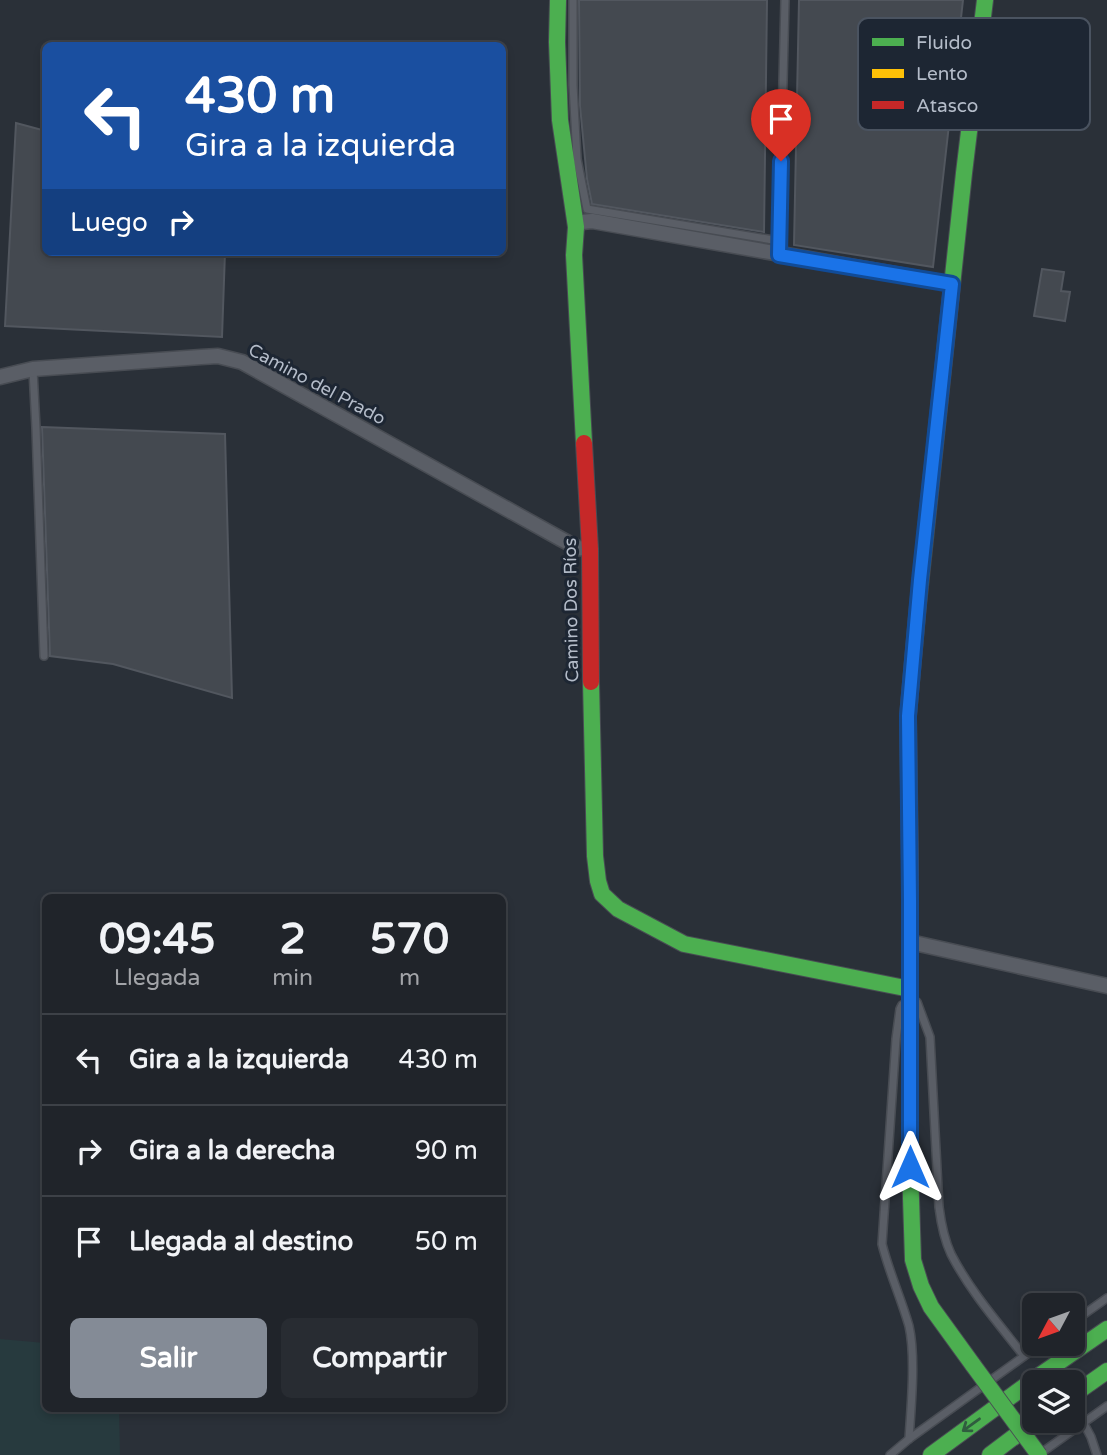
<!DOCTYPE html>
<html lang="es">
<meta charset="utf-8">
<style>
body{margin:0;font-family:"Varela Round",sans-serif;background:#282c32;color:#f1f3f6;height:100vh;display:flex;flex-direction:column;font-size:26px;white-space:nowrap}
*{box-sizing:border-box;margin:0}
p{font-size:23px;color:#a2a4a8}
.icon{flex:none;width:38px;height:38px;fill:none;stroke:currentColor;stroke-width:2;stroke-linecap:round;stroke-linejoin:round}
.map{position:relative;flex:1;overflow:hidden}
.drawer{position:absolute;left:42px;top:894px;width:464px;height:518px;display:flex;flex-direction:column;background:#20242a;border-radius:10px;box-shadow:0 4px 10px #0003,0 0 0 2px #3d4147}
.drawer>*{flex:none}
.hud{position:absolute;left:42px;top:42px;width:464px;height:214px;border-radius:10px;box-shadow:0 4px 10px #0003,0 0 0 2px #3d4147;background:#1a4fa0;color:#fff;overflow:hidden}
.needle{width:46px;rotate:229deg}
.controls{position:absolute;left:1022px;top:1293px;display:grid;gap:14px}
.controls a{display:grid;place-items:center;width:63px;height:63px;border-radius:10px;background:#20242a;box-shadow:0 4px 10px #0003,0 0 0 2px #3d4147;font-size:35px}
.pin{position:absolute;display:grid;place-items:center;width:60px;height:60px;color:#fff;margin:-72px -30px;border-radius:50% 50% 50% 0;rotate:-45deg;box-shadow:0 0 7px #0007}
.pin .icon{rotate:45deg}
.me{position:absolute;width:77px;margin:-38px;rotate:0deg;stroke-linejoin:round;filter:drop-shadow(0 0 5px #0008)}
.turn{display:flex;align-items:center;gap:24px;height:147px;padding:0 28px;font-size:32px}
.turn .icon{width:91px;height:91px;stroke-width:2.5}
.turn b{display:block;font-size:49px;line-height:60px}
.then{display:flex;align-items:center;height:66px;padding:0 28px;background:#0003;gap:14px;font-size:26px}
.eta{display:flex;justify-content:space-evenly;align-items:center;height:119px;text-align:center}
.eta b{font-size:42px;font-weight:700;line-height:49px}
.button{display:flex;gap:14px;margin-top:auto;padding:14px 28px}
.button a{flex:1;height:80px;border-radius:10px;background:#848b96;color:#fff;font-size:28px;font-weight:700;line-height:80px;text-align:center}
.button a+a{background:#282c32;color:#f1f3f6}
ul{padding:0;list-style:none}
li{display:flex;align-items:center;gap:21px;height:91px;padding:0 28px;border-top:2px solid #3d4147}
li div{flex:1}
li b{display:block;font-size:26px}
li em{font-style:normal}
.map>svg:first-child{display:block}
.green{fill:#273a3e}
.building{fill:#444950;stroke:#52575f;stroke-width:2}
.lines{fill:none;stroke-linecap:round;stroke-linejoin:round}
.lane-casing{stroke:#484c53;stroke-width:10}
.street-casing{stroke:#484c53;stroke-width:17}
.fast-casing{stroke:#484c53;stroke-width:18}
.slow-casing{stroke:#484c53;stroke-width:18}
.jam-casing{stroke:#484c53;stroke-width:18}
.lane{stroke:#5a5e66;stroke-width:7}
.street{stroke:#5a5e66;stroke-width:14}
.fast{stroke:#4caf50;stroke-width:16}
.slow{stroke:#ffc107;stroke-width:16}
.jam{stroke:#c62828;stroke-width:16}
.fast-bridge-casing{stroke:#484c53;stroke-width:18;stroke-linecap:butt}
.fast-bridge{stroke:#4caf50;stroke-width:16}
.oneway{stroke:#305d3f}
.route-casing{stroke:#114b97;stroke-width:18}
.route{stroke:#1a73e8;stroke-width:12}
.labels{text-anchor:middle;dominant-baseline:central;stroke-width:6;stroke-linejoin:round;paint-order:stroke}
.street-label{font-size:18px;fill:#b4bcc9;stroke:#1d2633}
.key{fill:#1d2633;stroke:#4a5360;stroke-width:2}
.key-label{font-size:19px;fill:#b4bcc9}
</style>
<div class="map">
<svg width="1107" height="1455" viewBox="0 0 1107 1455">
<rect width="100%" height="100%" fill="#2a3038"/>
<path class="green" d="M 0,1339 L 45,1343 L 46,1409 L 119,1409 L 120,1455 L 0,1455 Z"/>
<g class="building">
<path d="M 579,0 L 767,0 L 764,232 L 592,204 L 587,179 L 580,106 Z"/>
<path d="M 799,0 L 963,0 L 933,267 L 794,245 Z"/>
<path d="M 16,123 L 46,131 L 46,252 L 225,252 L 222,337 L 5,326 Z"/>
<path d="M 1042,269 L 1064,272 L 1061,291 L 1070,292 L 1065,321 L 1034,316 Z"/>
<path d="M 42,427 L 225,434 L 232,698 L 113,664 L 50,656 Z"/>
</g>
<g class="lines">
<defs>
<g id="lane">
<path d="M 573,0 L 573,85 L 577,159 L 587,209 L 779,241"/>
<path d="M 779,243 L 785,0"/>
<path d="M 33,370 L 36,428 L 44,656"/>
<path d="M 917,1002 L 930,1037 L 939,1207 C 941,1223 944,1239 951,1254 C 970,1291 998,1323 1024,1356"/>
<path d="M 902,1005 L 900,1009 L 896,1039 L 882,1244 C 889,1272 901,1298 909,1326 C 916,1357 911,1407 909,1439"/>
<path d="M 1073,1322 L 1107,1298"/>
<path d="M 1083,1422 L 1091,1437 L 1097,1455"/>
<path d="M 1041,1453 L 1107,1406"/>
<path d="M 890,1455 L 909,1439 L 1041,1344"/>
</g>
<g id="street">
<path d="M 576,227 L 582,222 L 592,221 L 952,284"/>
<path d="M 0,377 L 33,369 L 201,357 L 218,356 L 242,362 L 561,539 L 578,548 L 590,549"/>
<path d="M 910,942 L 1107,986"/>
</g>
<g id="fast">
<path d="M 558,0 L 557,42 L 560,120 L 576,227 L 574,255 L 584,443"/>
<path d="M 918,605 L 964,173 L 985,0"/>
<path d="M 591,682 L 595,856 L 598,881 L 602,894 L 618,909 L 684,944 L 910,989"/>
<path d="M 910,862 L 910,1167 L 913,1260 L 921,1286 L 931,1307 L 973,1365"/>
<path d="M 1073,1395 L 1107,1371"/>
<path d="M 931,1455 L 1036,1378 L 1107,1329"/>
<path d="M 990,1455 L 1035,1421"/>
</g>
<path id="slow" d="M 910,862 L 908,716 L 918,605"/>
<path id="jam" d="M 584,443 L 590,549 L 591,682"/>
</defs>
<use href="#lane" class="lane-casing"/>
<use href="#street" class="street-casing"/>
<use href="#fast" class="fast-casing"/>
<use href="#slow" class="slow-casing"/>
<use href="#jam" class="jam-casing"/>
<use href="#lane" class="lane"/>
<use href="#street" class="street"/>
<use href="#fast" class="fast"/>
<use href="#slow" class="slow"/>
<use href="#jam" class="jam"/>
<defs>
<path id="fast-bridge" d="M 973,1365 L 1039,1455"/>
</defs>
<use href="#fast-bridge" class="fast-bridge-casing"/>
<use href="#fast-bridge" class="fast-bridge"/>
</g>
<defs><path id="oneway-shaft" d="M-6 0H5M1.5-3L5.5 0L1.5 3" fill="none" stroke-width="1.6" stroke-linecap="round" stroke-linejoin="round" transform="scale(1.75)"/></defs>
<use class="oneway" href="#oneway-shaft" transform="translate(971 1425) rotate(144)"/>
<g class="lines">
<defs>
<path id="route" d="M 781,161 L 779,255 L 952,284 L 920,580 L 908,716 L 910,900 L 910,1167"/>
</defs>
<use href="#route" class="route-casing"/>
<use href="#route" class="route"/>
</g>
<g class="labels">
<g class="street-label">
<text transform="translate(317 384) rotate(28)">Camino del Prado</text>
<text transform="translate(571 610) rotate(-91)">Camino Dos Ríos</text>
</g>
</g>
<rect x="858" y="18" width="232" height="112" rx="10" class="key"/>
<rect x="872" y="38" width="32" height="8" fill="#4caf50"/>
<rect x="872" y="69" width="32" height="9" fill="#ffc107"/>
<rect x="872" y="101" width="32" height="8" fill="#c62828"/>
<g class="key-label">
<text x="916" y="49">Fluido</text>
<text x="916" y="80">Lento</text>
<text x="916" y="112">Atasco</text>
</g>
</svg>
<div class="controls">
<a><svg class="needle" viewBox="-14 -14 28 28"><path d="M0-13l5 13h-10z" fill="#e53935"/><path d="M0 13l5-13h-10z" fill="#a2a4a8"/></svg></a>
<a><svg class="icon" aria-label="layers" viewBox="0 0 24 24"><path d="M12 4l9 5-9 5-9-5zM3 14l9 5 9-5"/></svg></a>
</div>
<div class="pin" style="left:781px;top:161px;background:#d93025"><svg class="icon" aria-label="arrive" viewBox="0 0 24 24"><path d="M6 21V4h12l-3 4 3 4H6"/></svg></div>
<svg class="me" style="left:910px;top:1167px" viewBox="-20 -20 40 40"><path d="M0-17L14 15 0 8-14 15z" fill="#1a73e8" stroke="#fff" stroke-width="4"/></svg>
<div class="hud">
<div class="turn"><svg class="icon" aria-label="left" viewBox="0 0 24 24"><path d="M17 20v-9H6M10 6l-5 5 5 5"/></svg><div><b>430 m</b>Gira a la izquierda</div></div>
<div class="then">Luego<svg class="icon" aria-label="right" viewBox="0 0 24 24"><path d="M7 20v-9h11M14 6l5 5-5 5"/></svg></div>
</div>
<section class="drawer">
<div class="eta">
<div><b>09:45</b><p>Llegada</p></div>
<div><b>2</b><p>min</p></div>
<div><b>570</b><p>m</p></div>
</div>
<ul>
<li><svg class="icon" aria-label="left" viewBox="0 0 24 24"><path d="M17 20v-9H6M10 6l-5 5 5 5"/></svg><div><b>Gira a la izquierda</b></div><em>430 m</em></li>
<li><svg class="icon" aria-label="right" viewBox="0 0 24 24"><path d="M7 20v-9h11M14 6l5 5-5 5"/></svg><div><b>Gira a la derecha</b></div><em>90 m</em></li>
<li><svg class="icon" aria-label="arrive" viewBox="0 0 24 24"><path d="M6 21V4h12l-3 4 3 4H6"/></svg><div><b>Llegada al destino</b></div><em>50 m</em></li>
</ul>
<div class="button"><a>Salir</a><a>Compartir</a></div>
</section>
</div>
